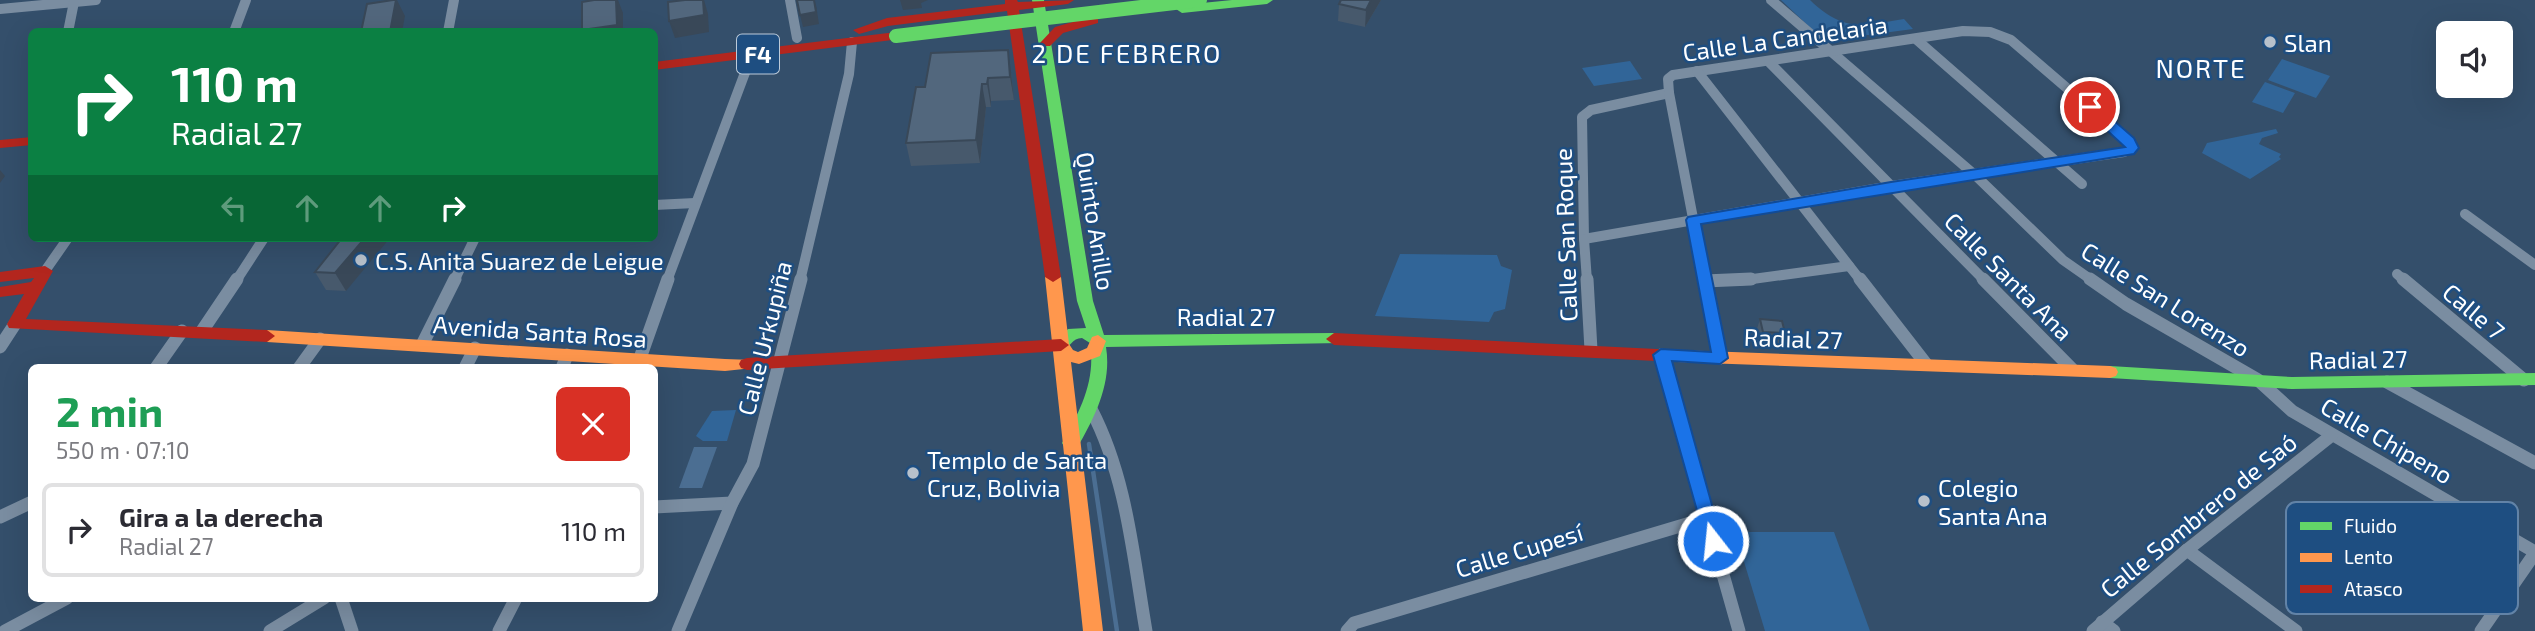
<!DOCTYPE html>
<html lang="es">
<meta charset="utf-8">
<style>
body{margin:0;font-family:"Exo 2",sans-serif;background:#f2f2f3;color:#2b2b33;height:100vh;display:flex;flex-direction:column;font-size:26px;white-space:nowrap}
*{box-sizing:border-box;margin:0}
p{font-size:23px;color:#7c7c81}
.icon{flex:none;width:38px;height:38px;fill:none;stroke:currentColor;stroke-width:2;stroke-linecap:round;stroke-linejoin:round}
.map{position:relative;flex:1;overflow:hidden}
.sheet{position:absolute;left:28px;top:364px;width:630px;height:238px;display:flex;flex-direction:column;background:#fff;border-radius:10px;box-shadow:0 7px 28px #0002}
.sheet>*{flex:none}
.guide{position:absolute;left:28px;top:28px;width:630px;height:214px;border-radius:10px;box-shadow:0 7px 28px #0002;background:#0b8043;color:#fff;overflow:hidden}
.tools{position:absolute;left:2436px;top:21px;display:grid;gap:14px}
.tools a{display:grid;place-items:center;width:77px;height:77px;border-radius:10px;background:#fff;box-shadow:0 7px 28px #0002;font-size:35px}
.pin{position:absolute;display:grid;place-items:center;width:60px;height:60px;color:#fff;margin:-30px;border:4px solid #fff;border-radius:50%;box-shadow:0 2px 7px #0007}
.me{position:absolute;width:77px;margin:-38px;rotate:344deg;stroke-linejoin:round;filter:drop-shadow(0 0 5px #0008)}
.turn{display:flex;align-items:center;gap:24px;height:147px;padding:0 28px;font-size:32px}
.turn .icon{width:91px;height:91px;stroke-width:2.5}
.turn b{display:block;font-size:49px;line-height:60px}
.lanes{display:flex;align-items:center;height:66px;padding:0 28px;background:#0003;justify-content:center;gap:35px;direction:ltr}
.lanes .off{opacity:.35}
.round{display:grid;place-items:center;flex:none;width:74px;height:74px;border-radius:10px;background:#f2f2f3}
.overview{display:flex;align-items:center;justify-content:space-between;height:119px;padding:0 28px}
h1{font-size:42px;font-weight:700;line-height:52px;color:#1e9e55}
ul{padding:0;list-style:none}
li{display:flex;align-items:center;gap:21px;height:94px;margin:0 14px 10px;padding:0 14px;border:4px solid #e1e1e2;border-radius:10px}
li div{flex:1}
li b{display:block;font-size:26px}
li em{font-style:normal}
.map>svg:first-child{display:block}
.green{fill:#316598}
.water{fill:#4b6e92}
.lines{fill:none;stroke-linecap:round;stroke-linejoin:round}
.stream{stroke:#4b6e92;stroke-width:4.5}
.street-far1{stroke:#7a8da1;stroke-width:10}
.street{stroke:#7a8da1;stroke-width:13}
.fast{fill:#63d668;fill-rule:evenodd}
.slow{fill:#ff974d;fill-rule:evenodd}
.jam{fill:#b3261e;fill-rule:evenodd}
.fast-bridge{stroke:#63d668;stroke-width:14}
.wall{fill:#47596c}
.shaded-wall{fill:#394858}
.building{fill:#52677d;stroke:#394858;stroke-width:2}
.route{fill:#1a73e8;stroke:#114b97;stroke-width:2}
.poi-dot{fill:#b8c1cb;stroke:#1e4e81;stroke-width:2.5}
.labels{text-anchor:middle;dominant-baseline:central;stroke-width:5;stroke-linejoin:round;paint-order:stroke}
.shield{fill:#1e4e81;stroke:#bccad9;stroke-width:2}
.shield-label{font-size:23px;font-weight:bold;fill:#fff}
.street-label{font-size:24px;fill:#fff;stroke:#1e4e81}
.poi-label{font-size:24px;fill:#fff;stroke:#1e4e81;text-anchor:start}
.neighbourhood-label{font-size:26px;letter-spacing:2px;fill:#fff;stroke:#1e4e81}
.key{fill:#1e4e81;stroke:#6283a7;stroke-width:2}
.key-label{font-size:19px;fill:#fff}
</style>
<div class="map">
<svg width="2535" height="631" viewBox="0 0 2535 631">
<rect width="100%" height="100%" fill="#344f6b"/>
<g class="green">
<path d="M 1781,0 L 1810,0 C 1843,32 1862,26 1904,19 L 1913,29 L 1830,40 L 1817,34 Z"/>
<path d="M 2282,59 L 2330,76 L 2316,98 L 2268,80 Z"/>
<path d="M 1630,61 L 1642,79 L 1594,86 L 1582,68 Z"/>
<path d="M 2265,82 L 2295,93 L 2283,113 L 2252,102 Z"/>
<path d="M 2276,129 L 2278,133 L 2262,138 L 2259,144 L 2281,154 L 2279,157 L 2281,159 L 2250,179 L 2202,153 L 2207,143 Z"/>
<path d="M 1400,254 L 1497,255 L 1501,266 L 1512,270 L 1505,309 L 1494,312 L 1489,322 L 1375,316 Z"/>
<path d="M 736,410 L 727,441 L 703,441 L 696,436 L 712,411 Z"/>
<path d="M 1735,532 L 1834,532 L 1870,631 L 1765,631 Z"/>
</g>
<path class="water" d="M 694,447 L 717,447 L 702,488 L 679,488 Z"/>
<g class="lines">
<path class="stream" d="M 1089,444 L 1117,631"/>
<g class="street-far1">
<path d="M 790,0 L 797,38"/>
<path d="M 1771,0 L 1976,176 L 2063,260 L 2093,281"/>
<path d="M 0,9 L 96,0"/>
<path d="M 1963,31 L 1990,32 L 2011,40 L 2132,144 L 2132,148 L 2124,152 L 1891,186 L 1584,239 L 1582,117 L 1591,110 L 1669,93 L 1668,79 L 1673,75 Z"/>
<path d="M 68,32 L 74,2"/>
<path d="M 234,32 L 246,0"/>
<path d="M 448,32 L 454,0"/>
<path d="M 1917,40 L 2082,184"/>
<path d="M 1769,62 L 1985,281"/>
<path d="M 1697,71 L 1861,281"/>
<path d="M 1669,93 L 1705,281"/>
<path d="M 654,205 L 695,203"/>
<path d="M 2465,214 L 2535,265"/>
<path d="M 1584,239 L 1587,281"/>
<path d="M 45,271 L 68,238"/>
<path d="M 2397,274 L 2405,281"/>
<path d="M 236,281 L 264,238"/>
<path d="M 454,281 L 475,238"/>
<path d="M 667,281 L 752,54"/>
<path d="M 800,281 L 849,74 L 852,42"/>
<path d="M 1738,281 L 1849,266"/>
</g>
<g class="street">
<path d="M 1587,279 L 1591,350"/>
<path d="M 1705,279 L 1720,358"/>
<path d="M 1860,279 L 1926,364"/>
<path d="M 1983,279 L 2072,369"/>
<path d="M 2090,279 L 2126,304 L 2258,380 L 2292,411 L 2535,552"/>
<path d="M 2403,279 L 2524,380"/>
<path d="M 1705,281 L 1751,279"/>
<path d="M 202,331 L 237,279"/>
<path d="M 422,345 L 455,279"/>
<path d="M 0,347 L 15,324"/>
<path d="M 1661,355 L 1739,631"/>
<path d="M 639,361 L 668,279"/>
<path d="M 156,368 L 182,331"/>
<path d="M 299,368 L 320,339"/>
<path d="M 465,368 L 475,348"/>
<path d="M 562,368 L 567,355"/>
<path d="M 2387,382 L 2535,463"/>
<path d="M 1091,409 C 1127,478 1133,556 1146,631"/>
<path d="M 654,507 L 732,503"/>
<path d="M 0,517 L 32,502"/>
<path d="M 2187,550 L 2296,631"/>
<path d="M 341,598 L 352,631"/>
<path d="M 2102,622 L 2114,631"/>
<path d="M 5,631 L 67,598"/>
<path d="M 270,631 L 324,598"/>
<path d="M 499,631 L 516,598"/>
<path d="M 678,631 L 732,503 L 753,464 L 801,279"/>
<path d="M 1347,631 L 1354,623 L 1707,518"/>
<path d="M 2093,631 L 2187,550 L 2332,435"/>
<path d="M 2481,631 L 2535,553"/>
</g>
<g class="fast">
<path d="M 1032,0 L 1044,0 L 1093,301 L 1104,335 L 1334,333 L 1342,339 L 1340,343 L 1106,347 C 1112,383 1095,417 1077,448 L 1065,448 L 1062,443 C 1080,411 1096,381 1090,343 L 1082,338 C 1072,338 1070,348 1061,351 L 1053,345 L 1068,329 L 1086,328 L 1077,301 Z"/>
<path d="M 1232,0 L 1273,0 L 1267,4 L 1182,13 L 1176,9 L 1182,5 Z"/>
<path d="M 2110,366 L 2292,377 L 2535,373 L 2535,385 L 2292,389 L 2110,378 L 2104,376 L 2102,372 L 2104,368 Z"/>
</g>
<g class="slow">
<path d="M 1053,272 L 1061,277 L 1069,344 L 1073,350 L 1078,352 L 1087,348 L 1092,337 L 1098,335 L 1106,341 L 1100,356 L 1079,364 L 1071,362 L 1103,631 L 1083,631 L 1045,277 Z"/>
<path d="M 267,330 L 725,359 L 753,360 L 755,364 L 753,368 L 725,371 L 267,342 L 259,336 Z"/>
<path d="M 1677,350 L 2110,366 L 2116,368 L 2118,372 L 2116,376 L 2110,378 L 1677,362 L 1671,360 L 1669,356 L 1671,352 Z"/>
</g>
<g class="jam">
<path d="M 1005,0 L 1017,0 L 1018,2 L 1074,0 L 1068,4 L 1019,10 L 1061,277 L 1053,282 L 1045,277 L 1007,11 L 888,26 L 859,34 L 853,30 L 887,18 L 1005,4 Z"/>
<path d="M 1094,16 L 1098,17 L 1098,23 L 1063,33 L 1050,46 L 1042,46 L 1040,43 L 1055,27 Z"/>
<path d="M 896,32 L 900,33 L 900,39 L 654,70 L 654,62 Z"/>
<path d="M 32,137 L 32,145 L 0,148 L 0,140 Z"/>
<path d="M 45,266 L 53,271 L 26,319 L 267,330 L 275,336 L 267,342 L 9,328 L 7,324 L 24,294 L 0,297 L 0,287 L 31,282 L 34,278 L 0,282 L 0,272 Z"/>
<path d="M 1334,333 L 1677,350 L 1683,352 L 1685,356 L 1683,360 L 1677,362 L 1334,345 L 1326,339 Z"/>
<path d="M 1061,339 L 1069,345 L 1061,351 L 747,370 L 741,368 L 739,364 L 741,360 L 747,358 Z"/>
</g>
<path class="fast-bridge" d="M 896,36 L 1200,0"/>
</g>
<g class="wall">
<path d="M 1341,0 L 1381,0 L 1365,27 L 1338,21 L 1339,4 Z"/>
<path d="M 1011,72 L 1014,100 L 991,101 L 991,107 L 986,107 L 980,163 L 911,166 L 906,143 L 925,87 Z"/>
<path d="M 342,238 L 346,291 L 326,290 L 315,272 Z"/>
<path d="M 1760,319 L 1785,333 L 1780,345 L 1759,344 L 1756,332 Z"/>
</g>
<g class="shaded-wall">
<path d="M 397,0 L 405,16 L 402,32 L 390,32 Z"/>
<path d="M 616,0 L 618,0 L 623,13 L 623,32 L 583,32 L 582,30 Z"/>
<path d="M 704,0 L 708,14 L 709,32 L 675,38 L 669,21 Z"/>
<path d="M 814,0 L 816,5 L 819,24 L 803,27 L 800,15 Z"/>
<path d="M 900,0 L 928,0 L 921,3 L 922,8 L 903,10 Z"/>
<path d="M 1371,0 L 1381,0 L 1365,27 L 1366,10 Z"/>
<path d="M 1008,50 L 1011,72 L 1014,100 L 1010,77 Z"/>
<path d="M 988,78 L 991,101 L 991,107 L 987,84 Z"/>
<path d="M 982,84 L 986,107 L 980,163 L 976,140 Z"/>
<path d="M 0,170 L 5,176 L 0,183 Z"/>
<path d="M 365,238 L 390,238 L 346,291 L 335,273 Z"/>
</g>
<g class="building">
<path d="M 393,0 L 396,0 L 390,32 L 361,32 L 367,4 Z"/>
<path d="M 594,0 L 616,0 L 617,25 L 582,30 L 582,2 Z"/>
<path d="M 685,0 L 703,0 L 704,15 L 669,21 L 668,2 Z"/>
<path d="M 797,0 L 814,0 L 816,12 L 800,15 Z"/>
<path d="M 1341,0 L 1371,0 L 1366,10 L 1339,4 Z"/>
<path d="M 1008,50 L 1010,77 L 988,78 L 987,84 L 982,84 L 976,140 L 906,143 L 916,87 L 925,87 L 931,53 Z"/>
<path d="M 342,238 L 365,238 L 335,273 L 315,272 Z"/>
<path d="M 1760,319 L 1782,321 L 1785,333 L 1763,332 Z"/>
</g>
<path class="route" d="M 2085,104 L 2095,104 L 2134,138 L 2139,148 L 2134,154 L 1701,224 L 1728,358 L 1720,364 L 1672,361 L 1722,541 L 1713,548 L 1707,546 L 1653,355 L 1661,349 L 1711,352 L 1686,220 L 1688,217 L 1891,182 L 2125,147 L 2085,110 Z"/>
<g class="poi-dot">
<circle cx="2270" cy="42" r="7"/>
<circle cx="361" cy="260" r="7"/>
<circle cx="913" cy="473" r="7"/>
<circle cx="1924" cy="501" r="7"/>
</g>
<g class="labels">
<rect class="shield" x="737" y="34.5" width="42" height="39" rx="5"/>
<g class="shield-label">
<text x="758" y="54">F4</text>
</g>
<g class="street-label">
<text transform="translate(1785 38) rotate(-8)">Calle La Candelaria</text>
<text transform="translate(1096 221) rotate(81)">Quinto Anillo</text>
<text transform="translate(1565 235) rotate(-92)">Calle San Roque</text>
<text transform="translate(2009 276) rotate(45)">Calle Santa Ana</text>
<text transform="translate(2166 299) rotate(32)">Calle San Lorenzo</text>
<text transform="translate(2474 311) rotate(40)">Calle 7</text>
<text x="1226" y="316">Radial 27</text>
<text transform="translate(540 331) rotate(4)">Avenida Santa Rosa</text>
<text transform="translate(764 338) rotate(-76)">Calle Urkupiña</text>
<text transform="translate(1793 338) rotate(2)">Radial 27</text>
<text transform="translate(2358 359) rotate(-1)">Radial 27</text>
<text transform="translate(2387 440) rotate(30)">Calle Chipeno</text>
<text transform="translate(2198 515) rotate(-39)">Calle Sombrero de Saó</text>
<text transform="translate(1519 550) rotate(-17)">Calle Cupesí</text>
</g>
<g class="poi-label">
<text x="2284" y="42">Slan</text>
<text x="375" y="260">C.S. Anita Suarez de Leigue</text>
<text x="927" y="459">Templo de Santa<tspan x="927" dy="28">Cruz, Bolivia</tspan></text>
<text x="1938" y="487">Colegio<tspan x="1938" dy="28">Santa Ana</tspan></text>
</g>
<g class="neighbourhood-label">
<text x="1127" y="52">2 DE FEBRERO</text>
<text x="2201" y="67">NORTE</text>
</g>
</g>
<rect x="2286" y="502" width="232" height="112" rx="10" class="key"/>
<rect x="2300" y="522" width="32" height="8" fill="#63d668"/>
<rect x="2300" y="553" width="32" height="9" fill="#ff974d"/>
<rect x="2300" y="585" width="32" height="8" fill="#b3261e"/>
<g class="key-label">
<text x="2344" y="533">Fluido</text>
<text x="2344" y="564">Lento</text>
<text x="2344" y="596">Atasco</text>
</g>
</svg>
<div class="tools">
<a><svg class="icon" aria-label="sound" viewBox="0 0 24 24"><path d="M4 9h4l5-4v14l-5-4H4zM17 9q2 3 0 6"/></svg></a>
</div>
<div class="pin" style="left:2090px;top:107px;background:#d93025"><svg class="icon" aria-label="arrive" viewBox="0 0 24 24"><path d="M6 21V4h12l-3 4 3 4H6"/></svg></div>
<svg class="me" style="left:1713px;top:541px" viewBox="-20 -20 40 40"><circle r="17" fill="#1a73e8" stroke="#fff" stroke-width="3"/><path d="M0-11L8 9 0 5-8 9z" fill="#fff"/></svg>
<div class="guide">
<div class="turn"><svg class="icon" aria-label="right" viewBox="0 0 24 24"><path d="M7 20v-9h11M14 6l5 5-5 5"/></svg><div><b>110 m</b>Radial 27</div></div>
<div class="lanes"><svg class="icon off" aria-label="left" viewBox="0 0 24 24"><path d="M17 20v-9H6M10 6l-5 5 5 5"/></svg><svg class="icon off" aria-label="ahead" viewBox="0 0 24 24"><path d="M12 20V5M6 11l6-6 6 6"/></svg><svg class="icon off" aria-label="ahead" viewBox="0 0 24 24"><path d="M12 20V5M6 11l6-6 6 6"/></svg><svg class="icon" aria-label="right" viewBox="0 0 24 24"><path d="M7 20v-9h11M14 6l5 5-5 5"/></svg></div>
</div>
<section class="sheet">
<div class="overview"><div><h1>2 min</h1><p>550 m · 07:10</p></div><a class="round" style="background:#d93025;color:#fff"><svg class="icon" aria-label="close" viewBox="0 0 24 24"><path d="M6 6l12 12M18 6L6 18"/></svg></a></div>
<ul>
<li><svg class="icon" aria-label="right" viewBox="0 0 24 24"><path d="M7 20v-9h11M14 6l5 5-5 5"/></svg><div><b>Gira a la derecha</b><p>Radial 27</p></div><em>110 m</em></li>
</ul>
</section>
</div>
